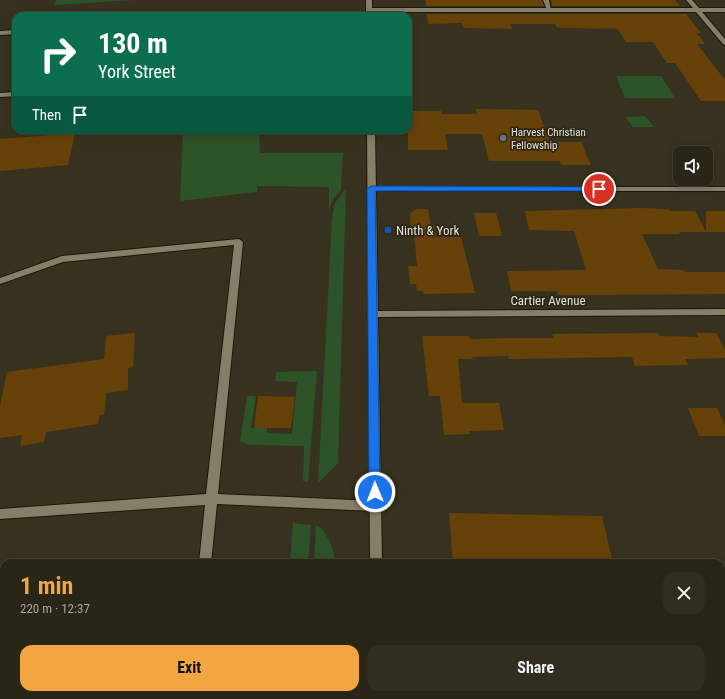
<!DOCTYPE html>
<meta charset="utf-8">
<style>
body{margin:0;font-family:"Roboto Condensed",sans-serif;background:#312e20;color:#f1f3f6;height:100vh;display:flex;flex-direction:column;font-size:15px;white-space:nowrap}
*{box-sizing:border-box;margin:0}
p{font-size:13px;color:#a5a5a1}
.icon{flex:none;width:22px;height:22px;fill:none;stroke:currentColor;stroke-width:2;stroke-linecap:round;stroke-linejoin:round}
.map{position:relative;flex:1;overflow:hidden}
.drawer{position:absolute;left:0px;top:559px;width:725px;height:140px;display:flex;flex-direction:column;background:#292617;border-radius:12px 12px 0 0;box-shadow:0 2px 10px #0003,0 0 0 1px #454336}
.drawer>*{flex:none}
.hud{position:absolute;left:12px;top:12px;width:400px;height:122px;border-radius:12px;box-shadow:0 2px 10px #0003,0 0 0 1px #454336;background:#0b6e4f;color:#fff;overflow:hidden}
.fabs{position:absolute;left:673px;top:146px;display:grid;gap:8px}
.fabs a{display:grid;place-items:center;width:40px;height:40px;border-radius:8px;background:#292617;box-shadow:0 2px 10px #0003,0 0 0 1px #454336;font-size:20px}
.pin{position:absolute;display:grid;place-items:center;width:34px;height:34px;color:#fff;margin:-17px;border:2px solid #fff;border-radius:50%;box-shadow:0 1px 4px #0007}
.me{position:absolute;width:44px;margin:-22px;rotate:359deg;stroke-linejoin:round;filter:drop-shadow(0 0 3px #0008)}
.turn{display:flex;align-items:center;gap:14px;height:84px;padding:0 20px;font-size:18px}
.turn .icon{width:52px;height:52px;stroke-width:2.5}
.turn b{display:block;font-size:28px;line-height:34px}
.then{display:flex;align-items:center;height:38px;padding:0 20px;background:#0003;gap:8px;font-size:15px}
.round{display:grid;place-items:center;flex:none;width:42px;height:42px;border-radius:12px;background:#312e20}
.headline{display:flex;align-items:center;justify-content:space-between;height:68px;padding:0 20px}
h1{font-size:24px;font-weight:700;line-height:30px;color:#f2a541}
.primary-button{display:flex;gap:8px;margin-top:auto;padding:8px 20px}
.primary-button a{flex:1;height:46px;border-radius:12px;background:#f2a541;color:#111;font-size:16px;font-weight:700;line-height:46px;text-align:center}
.primary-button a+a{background:#312e20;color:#f1f3f6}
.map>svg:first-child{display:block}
.green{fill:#2d5328}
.building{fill:#674208}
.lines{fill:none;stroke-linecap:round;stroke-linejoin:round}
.service-casing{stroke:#1e1907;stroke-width:2}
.minor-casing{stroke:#1e1907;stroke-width:2}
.secondary-casing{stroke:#1e1907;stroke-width:2}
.service{fill:#857f6a;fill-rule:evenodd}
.minor{fill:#857f6a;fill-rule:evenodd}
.secondary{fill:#857f6a;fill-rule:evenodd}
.route{fill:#1a73e8;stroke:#114b97}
.worship-dot{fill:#6b7280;stroke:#2d2815;stroke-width:1.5}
.transit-dot{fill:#1a4fb4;stroke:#2d2815;stroke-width:1.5}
.labels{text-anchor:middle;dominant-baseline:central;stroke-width:3.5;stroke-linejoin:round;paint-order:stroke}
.far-poi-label{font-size:11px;fill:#e3e0d4;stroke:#2d2815;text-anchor:start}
.poi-label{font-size:13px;fill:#e3e0d4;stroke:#2d2815;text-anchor:start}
.street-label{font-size:13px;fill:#e3e0d4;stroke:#2d2815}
</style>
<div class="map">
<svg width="725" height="699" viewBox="0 0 725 699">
<rect width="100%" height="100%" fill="#37321f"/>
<g class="green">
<path d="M 56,0 L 132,0 L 55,5 Z"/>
<path d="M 616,76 L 661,76 L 675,98 L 625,98 Z"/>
<path d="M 645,116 L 654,127 L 633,127 L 626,117 Z"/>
<path d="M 183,130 L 259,130 L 260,153 L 343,153 L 341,190 L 333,199 L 329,210 L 329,187 L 257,186 L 257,192 L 180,201 Z"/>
<path d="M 346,189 L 338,463 L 318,483 L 332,219 L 335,203 Z"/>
<path d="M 317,371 L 308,482 L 303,481 L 304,446 L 250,445 L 240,441 L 247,396 L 256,396 L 251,428 L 267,428 L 267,433 L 292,434 L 297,382 L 275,381 L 276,372 Z"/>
<path d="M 293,523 L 311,525 L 308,563 L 290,563 Z"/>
<path d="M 316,525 C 328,531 334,550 335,563 L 314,563 Z"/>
</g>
<g class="building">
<path d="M 425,0 L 542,0 L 544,6 L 426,6 Z"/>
<path d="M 551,0 L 675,0 L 680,6 L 552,6 Z"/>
<path d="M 427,14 L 686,14 L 701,33 L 697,33 L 705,44 L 697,44 L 725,80 L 725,101 L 701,101 L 675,63 L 667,63 L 653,42 L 626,42 L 618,29 L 563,28 L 557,27 L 555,24 L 510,24 L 512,29 L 465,28 L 463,27 L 462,23 L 428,24 Z"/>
<path d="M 476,109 L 538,110 L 550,142 L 581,142 L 591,165 L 561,165 L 560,161 L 489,161 L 482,134 L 445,134 L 448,150 L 408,150 L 408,111 L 441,111 L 442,114 L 477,114 Z"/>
<path d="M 75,133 L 68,165 L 0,171 L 0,139 Z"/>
<path d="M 640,208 L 668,209 L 670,211 L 695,211 L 706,232 L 679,232 L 680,234 L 642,234 L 658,269 L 684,270 L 685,272 L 725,272 L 725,294 L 582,295 L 558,295 L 557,291 L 511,291 L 507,271 L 586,270 L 574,231 L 529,230 L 525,211 Z"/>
<path d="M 416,209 L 428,209 L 431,226 L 434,226 L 436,237 L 461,237 L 475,293 L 423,294 L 423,291 L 417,291 L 416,284 L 410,284 L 408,266 L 417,266 L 414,231 L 411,231 L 410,214 Z"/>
<rect x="706" y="211" width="19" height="21"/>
<path d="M 474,213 L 496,213 L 502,236 L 479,236 Z"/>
<path d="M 135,333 L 133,367 L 128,368 L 128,390 L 106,393 L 104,415 L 99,416 L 98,424 L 46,432 L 44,442 L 20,446 L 22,435 L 0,438 L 0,406 L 7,372 L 104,359 L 106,336 Z"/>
<path d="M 658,333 L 659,336 L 698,337 L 696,333 L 716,333 L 725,350 L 725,358 L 685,359 L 688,365 L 635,366 L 632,357 L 509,359 L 508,356 L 472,357 L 473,359 L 458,359 L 462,403 L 499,403 L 504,430 L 469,431 L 470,434 L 444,435 L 440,396 L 429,396 L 422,336 L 469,336 L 470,339 L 505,338 L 554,338 L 552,334 Z"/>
<path d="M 258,396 L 295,397 L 291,428 L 254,428 Z"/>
<path d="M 688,408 L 717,408 L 725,425 L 725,436 L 699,436 Z"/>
<path d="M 449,513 L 602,516 L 613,563 L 453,563 Z"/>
</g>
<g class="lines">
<defs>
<g id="service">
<path d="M 543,0 L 549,0 L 551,10 L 547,10 Z"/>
<path d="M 239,239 L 243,242 L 218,494 L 375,501 L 379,502 L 381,506 L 379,510 L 375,511 L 217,504 L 211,563 L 199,563 L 205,505 L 0,519 L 0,509 L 206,494 L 234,245 L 63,262 L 0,284 L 0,278 L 62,256 Z"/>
<rect x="183" y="695" width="14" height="4"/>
</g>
<g id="minor">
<path d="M 686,0 L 692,0 L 699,8 L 725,8 L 725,12 L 702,12 L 725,39 L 725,45 L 723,44 L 696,12 L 369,12 L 366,10 L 369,8 L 693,8 Z"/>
<path d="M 16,30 L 16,34 L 0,35 L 0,31 Z"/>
<path d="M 16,92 L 16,96 L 0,97 L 0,93 Z"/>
<rect x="368" y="187" width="357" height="4"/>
<path d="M 725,309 L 725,315 L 372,317 L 367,314 L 372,311 Z"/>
<rect x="721" y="671" width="4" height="14"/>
</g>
<g id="secondary">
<rect x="366" y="0" width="6" height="16"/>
<path d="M 367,130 L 375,130 L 382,563 L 370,563 Z"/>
<rect x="370" y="695" width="14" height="4"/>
</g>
</defs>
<use href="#service" class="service-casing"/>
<use href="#minor" class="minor-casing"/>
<use href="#secondary" class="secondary-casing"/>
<use href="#service" class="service"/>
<use href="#minor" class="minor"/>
<use href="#secondary" class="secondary"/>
</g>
<path class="route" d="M 371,186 L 599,187 L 602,189 L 599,191 L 375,191 L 380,492 L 379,495 L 375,497 L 371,495 L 369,492 L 367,189 Z"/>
<circle class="worship-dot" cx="503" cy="138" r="4"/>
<rect class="transit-dot" x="384" y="226" width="8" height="8" rx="2"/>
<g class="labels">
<g class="far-poi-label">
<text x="511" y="132">Harvest Christian<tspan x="511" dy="13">Fellowship</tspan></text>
</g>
<g class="poi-label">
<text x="396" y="230">Ninth &amp; York</text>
</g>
<g class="street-label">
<text x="548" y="300">Cartier Avenue</text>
</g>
</g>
</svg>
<div class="fabs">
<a><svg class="icon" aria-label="sound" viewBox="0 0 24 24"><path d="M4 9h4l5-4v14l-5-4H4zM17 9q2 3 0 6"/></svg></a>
</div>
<div class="pin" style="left:599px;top:189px;background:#d93025"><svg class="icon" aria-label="arrive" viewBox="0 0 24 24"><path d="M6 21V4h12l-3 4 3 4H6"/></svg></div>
<svg class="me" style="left:375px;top:492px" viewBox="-20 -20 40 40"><circle r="17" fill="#1a73e8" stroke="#fff" stroke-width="3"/><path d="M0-11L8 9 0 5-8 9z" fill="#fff"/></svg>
<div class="hud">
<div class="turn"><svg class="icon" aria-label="right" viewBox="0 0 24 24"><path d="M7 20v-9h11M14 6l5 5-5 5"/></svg><div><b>130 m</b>York Street</div></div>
<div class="then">Then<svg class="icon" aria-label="arrive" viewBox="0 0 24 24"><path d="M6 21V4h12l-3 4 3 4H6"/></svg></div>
</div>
<section class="drawer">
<div class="headline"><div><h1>1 min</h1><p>220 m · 12:37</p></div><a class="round"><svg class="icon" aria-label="close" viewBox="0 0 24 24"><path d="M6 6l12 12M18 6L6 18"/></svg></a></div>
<div class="primary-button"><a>Exit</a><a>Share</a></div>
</section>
</div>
